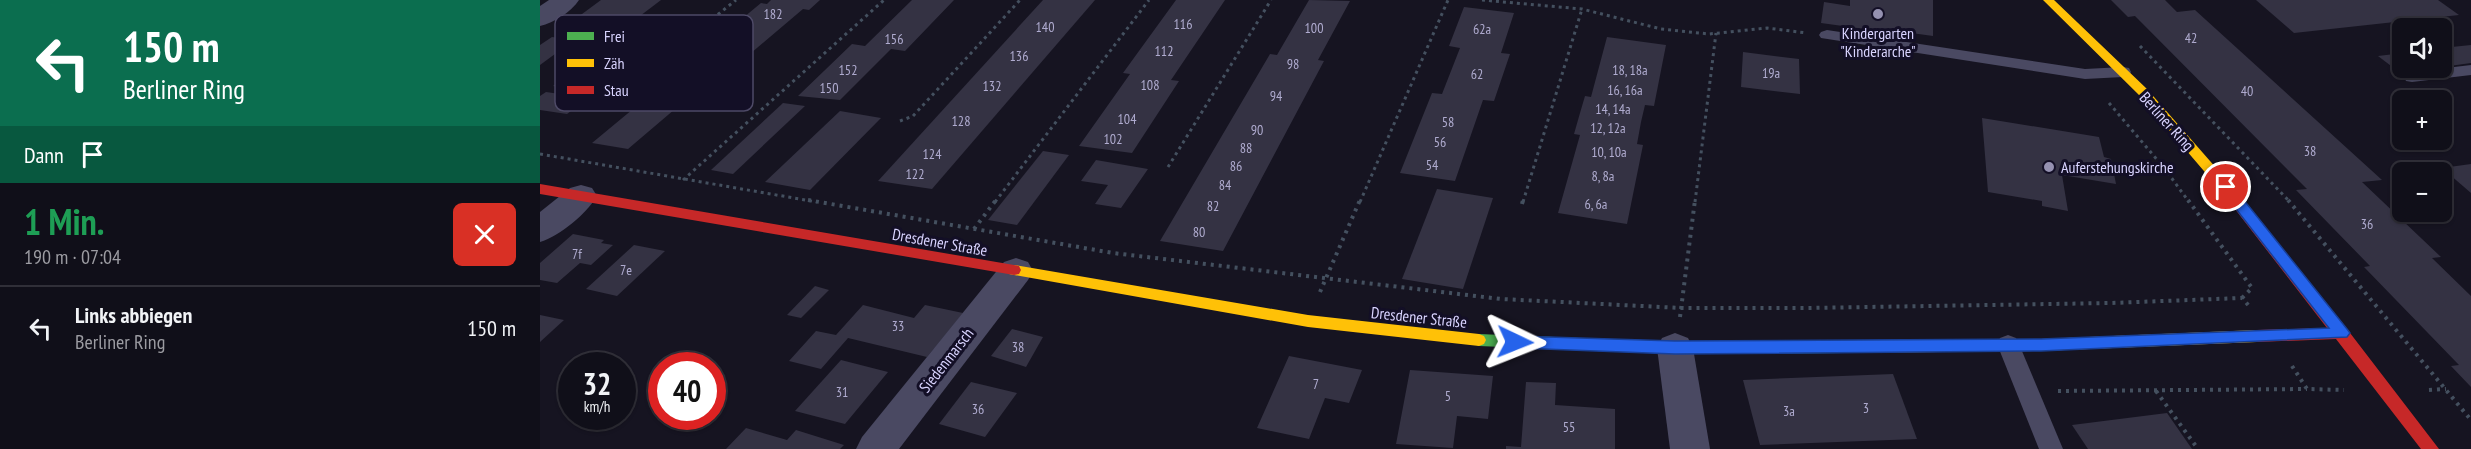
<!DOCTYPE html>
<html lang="de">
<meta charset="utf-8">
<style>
body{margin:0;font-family:"PT Sans Narrow",sans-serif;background:#1e1d26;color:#f1f3f6;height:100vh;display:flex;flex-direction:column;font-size:22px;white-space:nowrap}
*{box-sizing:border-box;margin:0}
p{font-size:20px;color:#9c9ca2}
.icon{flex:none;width:33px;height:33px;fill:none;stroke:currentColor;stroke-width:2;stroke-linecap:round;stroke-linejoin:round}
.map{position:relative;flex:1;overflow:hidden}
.panel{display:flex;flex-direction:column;background:#100f19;width:540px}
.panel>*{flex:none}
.hud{background:#0b6e4f;color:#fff;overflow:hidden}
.controls{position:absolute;left:1852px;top:18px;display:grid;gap:12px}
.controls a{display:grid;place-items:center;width:60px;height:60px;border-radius:9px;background:#100f19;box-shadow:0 2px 4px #0004,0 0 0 2px #302f38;font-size:30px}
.speed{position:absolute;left:18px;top:352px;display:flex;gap:12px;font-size:30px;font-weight:700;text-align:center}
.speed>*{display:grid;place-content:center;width:78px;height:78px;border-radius:50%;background:#100f19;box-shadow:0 2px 4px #0004,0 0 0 2px #302f38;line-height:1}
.speed small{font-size:15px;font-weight:400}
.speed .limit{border:9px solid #d22;background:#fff;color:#111}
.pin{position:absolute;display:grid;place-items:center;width:51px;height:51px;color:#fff;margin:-26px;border:3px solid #fff;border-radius:50%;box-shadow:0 2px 6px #0007}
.me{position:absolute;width:66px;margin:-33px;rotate:92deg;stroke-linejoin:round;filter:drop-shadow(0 0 4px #0008)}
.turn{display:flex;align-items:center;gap:21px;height:126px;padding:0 24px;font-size:27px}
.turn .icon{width:78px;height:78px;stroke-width:2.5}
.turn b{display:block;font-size:42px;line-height:51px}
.then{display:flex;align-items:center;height:57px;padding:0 24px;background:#0003;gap:12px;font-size:22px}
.round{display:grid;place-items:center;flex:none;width:63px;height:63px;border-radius:9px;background:#1e1d26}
.headline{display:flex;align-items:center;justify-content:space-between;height:102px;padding:0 24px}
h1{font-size:36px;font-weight:600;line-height:45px;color:#1e9e55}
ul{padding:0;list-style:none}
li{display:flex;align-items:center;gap:18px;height:84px;padding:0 24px;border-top:2px solid #302f38}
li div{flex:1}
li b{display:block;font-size:22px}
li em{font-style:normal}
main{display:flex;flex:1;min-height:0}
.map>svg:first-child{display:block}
.building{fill:#343243}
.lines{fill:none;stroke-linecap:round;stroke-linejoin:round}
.path-far1{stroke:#44505f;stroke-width:3;stroke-dasharray:3 4;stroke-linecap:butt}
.path{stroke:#44505f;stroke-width:4;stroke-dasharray:3 5;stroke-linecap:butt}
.lane{fill:#4a4962;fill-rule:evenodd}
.street{fill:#4a4962;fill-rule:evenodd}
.fast{fill:#4caf50;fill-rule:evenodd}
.slow{fill:#ffc107;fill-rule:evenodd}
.jam{fill:#c62828;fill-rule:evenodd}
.route{fill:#2563eb;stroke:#184099;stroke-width:1.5}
.poi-dot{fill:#9591b1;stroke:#130f26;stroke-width:2}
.labels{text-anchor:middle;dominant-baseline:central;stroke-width:6;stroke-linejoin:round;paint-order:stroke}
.number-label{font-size:14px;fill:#b0acd0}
.poi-label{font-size:16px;fill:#d9d4ff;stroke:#130f26}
.street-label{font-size:16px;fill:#d9d4ff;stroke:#130f26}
.key{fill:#130f26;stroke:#4e4a67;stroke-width:1.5}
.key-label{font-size:16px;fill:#d9d4ff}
</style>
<main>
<section class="panel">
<div class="hud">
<div class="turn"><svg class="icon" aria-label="left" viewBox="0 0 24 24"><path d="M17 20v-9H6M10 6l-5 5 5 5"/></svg><div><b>150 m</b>Berliner Ring</div></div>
<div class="then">Dann<svg class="icon" aria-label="arrive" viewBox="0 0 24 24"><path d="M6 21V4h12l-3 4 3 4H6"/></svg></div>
</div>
<div class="headline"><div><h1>1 Min.</h1><p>190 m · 07:04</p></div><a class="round" style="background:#d93025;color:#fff"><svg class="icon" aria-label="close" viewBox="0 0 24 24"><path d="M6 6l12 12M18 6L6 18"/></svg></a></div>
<ul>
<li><svg class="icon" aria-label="left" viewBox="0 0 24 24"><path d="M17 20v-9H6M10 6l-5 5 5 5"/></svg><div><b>Links abbiegen</b><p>Berliner Ring</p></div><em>150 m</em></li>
</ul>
</section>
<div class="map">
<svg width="1931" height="449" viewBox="0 0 1931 449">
<rect width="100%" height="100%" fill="#161421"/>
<g class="building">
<path d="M 61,0 L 121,0 L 71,38 L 19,31 Z"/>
<path d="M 231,0 L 280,0 L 269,10 L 263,9 L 204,59 L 195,58 L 88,149 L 52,143 L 221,3 L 227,4 Z"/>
<path d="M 372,0 L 414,0 L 365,51 L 351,49 L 300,100 L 258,96 L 312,44 L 325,46 Z"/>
<path d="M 503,0 L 555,0 L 392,189 L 338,181 Z"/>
<path d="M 636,0 L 685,0 L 631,80 L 639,81 L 592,153 L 539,146 L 590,74 L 583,73 Z"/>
<path d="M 769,0 L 810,1 L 778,60 L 784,61 L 683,251 L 620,241 L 730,54 L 737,55 Z"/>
<path d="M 1310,0 L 1393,0 L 1393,36 L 1364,32 L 1364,38 L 1339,35 L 1339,31 L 1281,23 L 1284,2 L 1310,6 Z"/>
<path d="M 1571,0 L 1625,0 L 1637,12 L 1655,10 L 1842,180 L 1822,182 L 1901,257 L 1892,258 L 1931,296 L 1931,387 L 1911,366 L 1919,365 L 1824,267 L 1830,266 L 1756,190 L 1767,189 L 1595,16 L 1588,17 Z"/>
<path d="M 1716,0 L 1898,0 L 1919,15 L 1754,33 Z"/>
<path d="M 924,7 L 974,13 L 961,53 L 970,54 L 954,101 L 943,100 L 915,181 L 860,173 L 892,93 L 902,94 L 920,48 L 909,46 Z"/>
<path d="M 12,37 L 34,40 L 0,65 L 0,45 Z"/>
<path d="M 1067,37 L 1126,45 L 1114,106 L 1105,105 L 1101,122 L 1097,144 L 1103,145 L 1087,224 L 1018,213 L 1040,135 L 1034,134 L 1040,113 L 1045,96 L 1051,97 Z"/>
<path d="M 72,42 L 91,46 L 82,53 L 105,57 L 57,93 L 13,86 Z"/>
<path d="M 1931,45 L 1931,63 L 1902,67 L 1902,48 Z"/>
<path d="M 1203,52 L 1259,59 L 1260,94 L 1201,87 Z"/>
<path d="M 1863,53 L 1863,68 L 1884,69 L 1859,72 L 1838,56 Z"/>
<path d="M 6,92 L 48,98 L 27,114 L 0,110 L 0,96 Z"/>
<path d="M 243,103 L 265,106 L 193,174 L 171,170 Z"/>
<path d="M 300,111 L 341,118 L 270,190 L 225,182 Z"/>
<path d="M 1442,118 L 1559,137 L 1564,157 L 1571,159 L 1576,184 L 1522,175 L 1528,211 L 1502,206 L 1502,201 L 1448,192 Z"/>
<path d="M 503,151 L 529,155 L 477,225 L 448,220 Z"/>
<path d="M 556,160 L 608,169 L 581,208 L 555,204 L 568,185 L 541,181 Z"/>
<path d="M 1931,164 L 1931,193 L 1902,168 Z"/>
<path d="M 897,189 L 953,198 L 923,289 L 862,279 Z"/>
<path d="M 33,234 L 64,240 L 61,243 L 73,245 L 51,265 L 40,263 L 17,283 L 0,280 L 0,263 Z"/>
<path d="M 94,245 L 125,251 L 77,296 L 46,289 Z"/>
<path d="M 275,286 L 289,290 L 261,318 L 247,315 Z"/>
<path d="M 323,305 L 374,318 L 385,305 L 423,313 L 387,357 L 308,338 L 281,369 L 249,361 L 276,331 L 296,335 Z"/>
<path d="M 0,315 L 24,320 L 0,342 Z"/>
<path d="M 472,329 L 503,337 L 486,367 L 451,356 Z"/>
<path d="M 749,356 L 822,370 L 809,403 L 785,398 L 769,439 L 717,428 Z"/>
<path d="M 301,360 L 348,372 L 305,424 L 255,411 Z"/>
<path d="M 870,370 L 953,376 L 948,419 L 917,416 L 913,448 L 856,444 Z"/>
<path d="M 1353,374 L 1377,439 L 1220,445 L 1203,380 Z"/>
<path d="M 431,382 L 477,393 L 445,437 L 399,424 Z"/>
<path d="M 986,382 L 1016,383 L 1015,405 L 1075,409 L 1075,449 L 966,449 L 966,446 L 981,447 Z"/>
<path d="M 1627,413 L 1652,449 L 1548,449 L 1532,425 Z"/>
<path d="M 206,428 L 247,440 L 256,430 L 304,445 L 300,449 L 186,449 Z"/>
</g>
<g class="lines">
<g class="path-far1">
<path d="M 942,0 L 1042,9 L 1121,29 L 1169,34 L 1227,28 L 1267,33"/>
<path d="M 1600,46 L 1750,202"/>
<path d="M 110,62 L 121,60 L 196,0"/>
<path d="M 1569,103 L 1625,169 L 1649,202"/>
<path d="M 360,121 L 373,116 L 480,0"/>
<path d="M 0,154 L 277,202"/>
<path d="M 628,167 L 731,0"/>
<path d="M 143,180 L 344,0"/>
<path d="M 455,202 L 609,0"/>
<path d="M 820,202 L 908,0"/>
<path d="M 983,202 L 1042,9"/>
<path d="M 1155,202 L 1176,33"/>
</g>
<g class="path">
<path d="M 268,200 L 573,253 L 961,299 L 1142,308 L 1267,308 L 1571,303 L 1702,298 L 1709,306"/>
<path d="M 1648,200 L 1712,288 L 1702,298"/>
<path d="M 1748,200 L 1931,420"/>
<path d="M 982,204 L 983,200"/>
<path d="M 434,229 L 456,200"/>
<path d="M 780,292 L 820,200"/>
<path d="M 1140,317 L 1155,200"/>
<path d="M 1752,366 L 1767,389 L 1804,390"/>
<path d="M 1889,390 L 1906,389"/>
<path d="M 1518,391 L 1767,389"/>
<path d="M 1616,391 L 1658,449"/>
</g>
<g class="lane">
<path d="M 1287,30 L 1545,69 L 1583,67 L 1589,68 L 1591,72 L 1589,76 L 1583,77 L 1545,79 L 1281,38 L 1279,35 L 1281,32 Z"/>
<path d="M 1931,65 L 1931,75 L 1872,82 L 1866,81 L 1864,77 L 1866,73 L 1872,72 Z"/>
<path d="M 1468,335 L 1476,338 L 1479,344 L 1523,449 L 1499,449 L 1457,344 L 1460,338 Z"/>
</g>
<g class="street">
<path d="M 9,0 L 39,0 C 31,12 14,23 0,26 L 0,6 Z"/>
<path d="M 41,185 L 52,188 L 57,196 C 46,214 20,236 0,242 L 0,212 L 30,188 Z"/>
<path d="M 476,258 L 488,262 L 493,271 L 488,280 L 359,449 L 316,449 L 322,437 L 464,262 Z"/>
<path d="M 1135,333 L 1148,338 L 1153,348 L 1170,449 L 1130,449 L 1117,348 L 1122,338 Z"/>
</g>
<path class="fast" d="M 939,334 L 1135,342 L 1304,341 L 1309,343 L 1312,347 L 1309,351 L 1304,353 L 1135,354 L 939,346 L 934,344 L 932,340 L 934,336 Z"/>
<g class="slow">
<path d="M 1503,0 L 1514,0 L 1607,89 L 1691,185 L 1693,188 L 1691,191 L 1681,191 L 1599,95 Z"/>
<path d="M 474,265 L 768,315 L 939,334 L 944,336 L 946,340 L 944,344 L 939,346 L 768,327 L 474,275 L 469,274 L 467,270 L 469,266 Z"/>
<path d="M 1717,330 L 1722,332 L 1724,336 L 1722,340 L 1717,342 L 1501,351 L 1304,353 L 1299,351 L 1296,347 L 1299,343 L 1304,341 L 1501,339 Z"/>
</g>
<g class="jam">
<path d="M 1686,183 L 1691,185 L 1807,329 L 1899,449 L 1881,449 L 1796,339 L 1717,342 L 1712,340 L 1710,336 L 1712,332 L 1717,330 L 1787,328 L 1681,191 L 1679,188 L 1681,185 Z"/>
<path d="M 0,184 L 474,265 L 479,266 L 481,270 L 479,274 L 474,275 L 0,194 Z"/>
</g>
</g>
<path class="route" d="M 1686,183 L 1691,184 L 1807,329 L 1810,333 L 1807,337 L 1501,351 L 1135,354 L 975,348 L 970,346 L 967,342 L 970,337 L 975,336 L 1135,341 L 1501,339 L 1789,328 L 1682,191 L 1680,187 L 1682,184 Z"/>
<g class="poi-dot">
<circle cx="1338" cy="14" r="6"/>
<circle cx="1509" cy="167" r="6"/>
</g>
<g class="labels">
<g class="number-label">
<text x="233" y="14">182</text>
<text x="643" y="24">116</text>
<text x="505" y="27">140</text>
<text x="774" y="28">100</text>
<text x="942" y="29">62a</text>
<text x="1651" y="38">42</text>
<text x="354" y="39">156</text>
<text x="624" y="51">112</text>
<text x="479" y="56">136</text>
<text x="753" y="64">98</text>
<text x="308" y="70">152</text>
<text x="1090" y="70">18, 18a</text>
<text x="1231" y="73">19a</text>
<text x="937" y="74">62</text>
<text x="610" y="85">108</text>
<text x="452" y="86">132</text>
<text x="289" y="88">150</text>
<text x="1085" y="90">16, 16a</text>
<text x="1707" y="91">40</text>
<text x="736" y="96">94</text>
<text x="1073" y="109">14, 14a</text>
<text x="587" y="119">104</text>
<text x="421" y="121">128</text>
<text x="908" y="122">58</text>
<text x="1068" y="128">12, 12a</text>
<text x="717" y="130">90</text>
<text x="573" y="139">102</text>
<text x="900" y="142">56</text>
<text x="706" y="148">88</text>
<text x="1770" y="151">38</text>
<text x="1069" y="152">10, 10a</text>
<text x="392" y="154">124</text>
<text x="892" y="165">54</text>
<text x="696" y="166">86</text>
<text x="375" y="174">122</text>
<text x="1063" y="176">8, 8a</text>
<text x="685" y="185">84</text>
<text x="1056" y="204">6, 6a</text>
<text x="673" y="206">82</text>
<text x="1827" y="224">36</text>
<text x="659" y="232">80</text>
<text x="37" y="254">7f</text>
<text x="86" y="270">7e</text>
<text x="358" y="326">33</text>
<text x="478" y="347">38</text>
<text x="776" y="384">7</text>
<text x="302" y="392">31</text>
<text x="908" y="396">5</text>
<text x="1326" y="408">3</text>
<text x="438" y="409">36</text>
<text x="1249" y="411">3a</text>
<text x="1029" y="427">55</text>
</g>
<g class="poi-label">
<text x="1338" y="33">Kindergarten<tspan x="1338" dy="18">"Kinderarche"</tspan></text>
<text x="1521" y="167" text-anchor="start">Auferstehungskirche</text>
</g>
<g class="street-label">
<text transform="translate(1627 121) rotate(48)">Berliner Ring</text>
<text transform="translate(400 242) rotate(10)">Dresdener Straße</text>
<text transform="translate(879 317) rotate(6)">Dresdener Straße</text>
<text transform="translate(406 360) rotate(-52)">Siedenmarsch</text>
</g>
</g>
<rect x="15" y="15" width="198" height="96" rx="9" class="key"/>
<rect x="27" y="32" width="27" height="8" fill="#4caf50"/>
<rect x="27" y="59" width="27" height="8" fill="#ffc107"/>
<rect x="27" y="86" width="27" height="8" fill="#c62828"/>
<g class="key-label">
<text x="64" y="42">Frei</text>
<text x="64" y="69">Zäh</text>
<text x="64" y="96">Stau</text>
</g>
</svg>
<div class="controls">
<a><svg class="icon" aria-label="sound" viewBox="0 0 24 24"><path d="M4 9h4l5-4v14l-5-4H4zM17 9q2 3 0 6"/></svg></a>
<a>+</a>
<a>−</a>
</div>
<div class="speed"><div>32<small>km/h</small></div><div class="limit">40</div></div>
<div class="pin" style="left:1686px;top:187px;background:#d93025"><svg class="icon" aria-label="arrive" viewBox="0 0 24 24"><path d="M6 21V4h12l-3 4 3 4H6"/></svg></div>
<svg class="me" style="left:975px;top:342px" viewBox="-20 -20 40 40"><path d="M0-17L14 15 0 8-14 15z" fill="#2563eb" stroke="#fff" stroke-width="4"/></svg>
</div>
</main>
